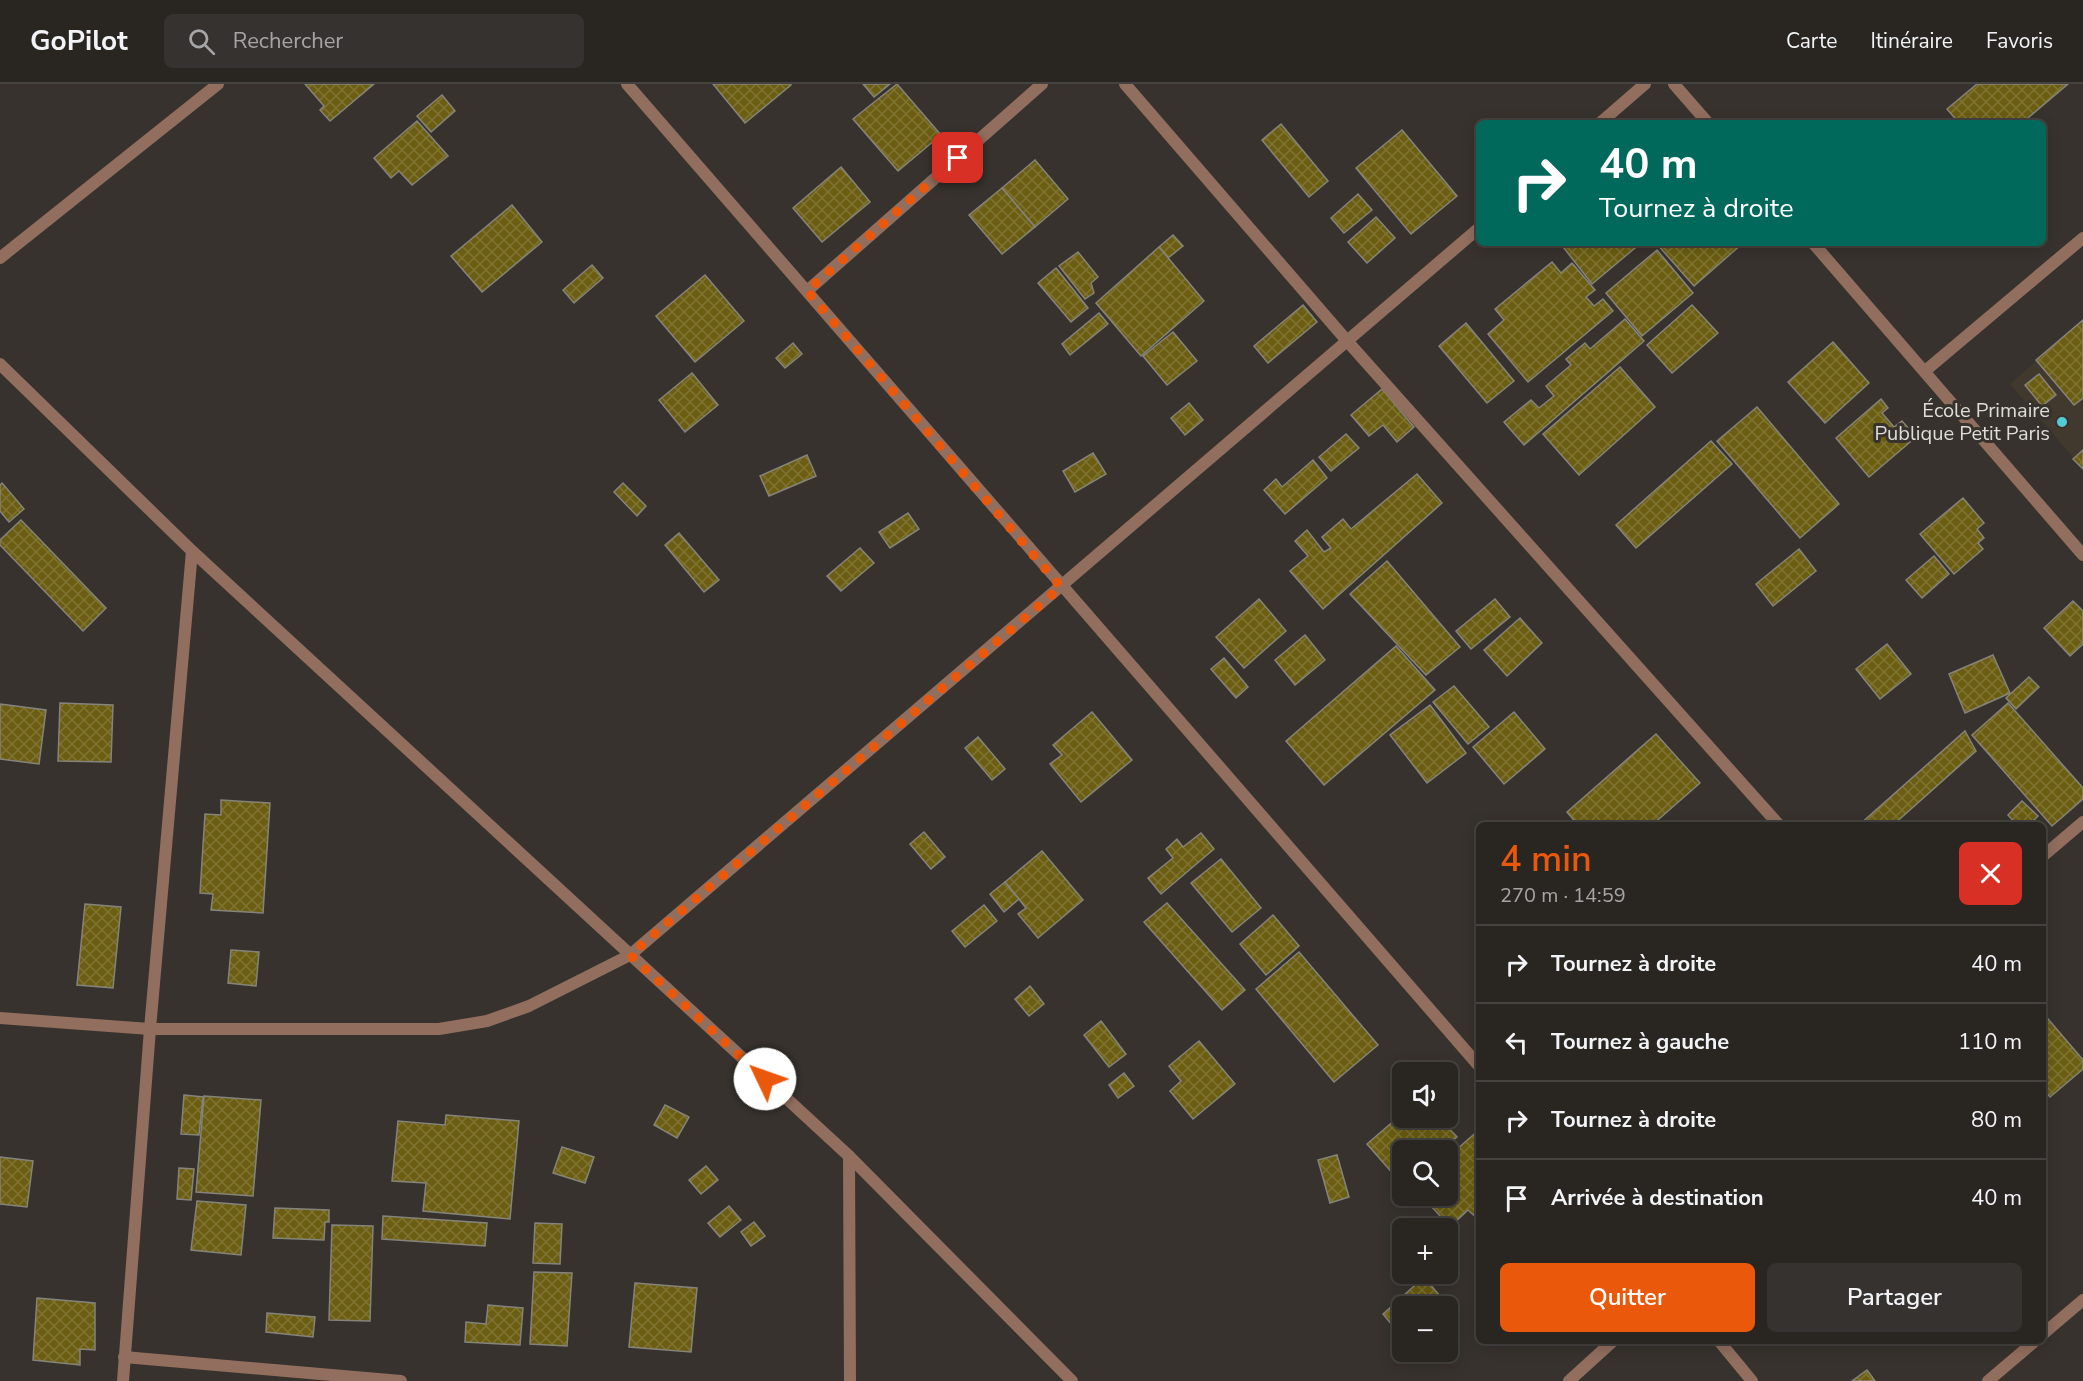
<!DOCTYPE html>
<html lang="fr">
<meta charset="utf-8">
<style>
body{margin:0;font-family:"Nunito Sans",sans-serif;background:#35322f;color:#f1f3f6;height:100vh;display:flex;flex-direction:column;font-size:22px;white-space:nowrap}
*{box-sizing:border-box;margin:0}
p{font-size:20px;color:#a5a5a5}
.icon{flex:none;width:33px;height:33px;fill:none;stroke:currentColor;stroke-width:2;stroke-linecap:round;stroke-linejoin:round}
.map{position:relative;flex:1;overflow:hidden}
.sheet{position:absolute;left:1476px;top:738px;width:570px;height:522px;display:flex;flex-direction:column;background:#292622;border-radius:9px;box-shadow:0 3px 15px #0003,0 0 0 2px #454340}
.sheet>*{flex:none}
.top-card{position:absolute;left:1476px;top:36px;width:570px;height:126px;border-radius:9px;box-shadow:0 3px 15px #0003,0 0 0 2px #454340;background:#00695c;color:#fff;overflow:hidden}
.controls{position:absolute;left:1392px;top:978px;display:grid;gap:12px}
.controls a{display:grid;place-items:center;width:66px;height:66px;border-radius:9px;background:#292622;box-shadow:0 3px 15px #0003,0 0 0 2px #454340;font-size:30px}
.pin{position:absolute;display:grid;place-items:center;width:51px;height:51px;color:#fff;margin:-26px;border-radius:12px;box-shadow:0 3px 9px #0006}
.me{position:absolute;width:66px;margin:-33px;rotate:312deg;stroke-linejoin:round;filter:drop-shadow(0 0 4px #0008)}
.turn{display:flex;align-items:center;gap:21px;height:126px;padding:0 24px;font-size:27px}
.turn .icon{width:78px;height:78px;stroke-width:2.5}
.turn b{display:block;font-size:42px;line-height:51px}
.round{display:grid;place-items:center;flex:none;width:63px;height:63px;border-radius:9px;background:#35322f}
.summary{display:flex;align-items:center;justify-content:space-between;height:102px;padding:0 24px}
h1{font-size:36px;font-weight:600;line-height:45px;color:#ea580c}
.button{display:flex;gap:12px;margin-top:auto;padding:12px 24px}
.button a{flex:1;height:69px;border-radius:9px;background:#ea580c;color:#fff;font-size:24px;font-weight:600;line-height:69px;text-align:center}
.button a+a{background:#35322f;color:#f1f3f6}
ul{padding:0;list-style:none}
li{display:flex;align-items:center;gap:18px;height:78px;padding:0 24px;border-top:2px solid #454340}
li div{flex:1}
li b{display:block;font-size:22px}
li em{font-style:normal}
header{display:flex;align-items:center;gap:36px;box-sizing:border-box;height:84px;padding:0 30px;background:#292622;border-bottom:2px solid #454340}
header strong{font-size:28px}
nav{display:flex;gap:33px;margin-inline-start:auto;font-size:21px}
.search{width:420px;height:54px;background:#35322f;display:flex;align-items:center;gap:15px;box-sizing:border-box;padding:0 21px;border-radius:9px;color:#a5a5a5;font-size:22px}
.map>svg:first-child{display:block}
.built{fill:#42392e}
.building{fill:url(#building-cross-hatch);stroke:#85847b;stroke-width:1.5}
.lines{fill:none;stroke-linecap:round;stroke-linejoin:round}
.street{stroke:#916e5e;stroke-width:12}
.route{stroke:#ea580c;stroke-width:10;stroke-dasharray:0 18}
.poi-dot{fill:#52cbd7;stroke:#37322d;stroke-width:2}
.labels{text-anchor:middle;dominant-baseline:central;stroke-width:6;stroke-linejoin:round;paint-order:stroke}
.poi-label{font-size:20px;fill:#dfdcd8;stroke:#37322d;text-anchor:end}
</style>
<header>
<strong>GoPilot</strong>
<div class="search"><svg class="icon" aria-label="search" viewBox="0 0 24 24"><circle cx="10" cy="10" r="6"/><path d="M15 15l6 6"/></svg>Rechercher</div>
<nav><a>Carte</a><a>Itinéraire</a><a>Favoris</a></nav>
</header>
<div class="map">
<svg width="2083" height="1297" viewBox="0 0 2083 1297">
<defs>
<pattern id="building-cross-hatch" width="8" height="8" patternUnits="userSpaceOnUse" patternTransform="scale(1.5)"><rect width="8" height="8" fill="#6b5d11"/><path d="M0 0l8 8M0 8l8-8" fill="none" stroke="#807433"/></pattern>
</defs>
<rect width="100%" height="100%" fill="#37322d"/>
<path class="built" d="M 2083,236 L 2083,385 L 2010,300 Z"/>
<g class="building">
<path d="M 305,0 L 374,0 L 330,37 L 320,26 L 324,22 Z"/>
<path d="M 713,0 L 790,0 L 791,1 L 745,39 Z"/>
<path d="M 863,0 L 890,0 L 874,13 Z"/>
<path d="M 897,0 L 941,51 L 898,87 L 853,35 Z"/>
<path d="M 1977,0 L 2068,0 L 2022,39 L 1959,39 L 1947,25 Z"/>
<path d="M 442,11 L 455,27 L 431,48 L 417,32 Z"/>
<path d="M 417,37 L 448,72 L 412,101 L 399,87 L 391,94 L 374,74 Z"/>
<path d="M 1281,40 L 1328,97 L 1309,113 L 1262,56 Z"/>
<path d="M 1402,46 L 1457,112 L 1411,150 L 1356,84 Z"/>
<path d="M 1035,76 L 1068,115 L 1035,143 L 1002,104 Z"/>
<path d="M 841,83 L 870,118 L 822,158 L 793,124 Z"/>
<path d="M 1002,104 L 1035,143 L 1002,170 L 969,131 Z"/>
<path d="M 1358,110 L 1372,126 L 1344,149 L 1331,134 Z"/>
<path d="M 512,121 L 542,158 L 482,208 L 451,172 Z"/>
<path d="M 1376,133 L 1395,154 L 1367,179 L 1348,158 Z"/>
<path d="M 1173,151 L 1183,162 L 1168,174 L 1159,163 Z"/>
<path d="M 1560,159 L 1641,159 L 1592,200 Z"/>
<path d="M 1656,159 L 1743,159 L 1694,202 Z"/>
<path d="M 1159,163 L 1204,217 L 1141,272 L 1096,219 Z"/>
<path d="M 1657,166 L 1693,209 L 1642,252 L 1606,209 Z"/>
<path d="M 1078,168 L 1098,193 L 1091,199 L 1094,209 L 1085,215 L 1059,182 Z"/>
<path d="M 1552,178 L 1561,189 L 1572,179 L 1595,206 L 1586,213 L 1594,222 L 1603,215 L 1613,227 L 1528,298 L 1488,250 L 1504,236 L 1495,225 Z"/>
<path d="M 592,181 L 603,194 L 574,219 L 563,206 Z"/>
<path d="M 1056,184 L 1088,224 L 1071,238 L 1038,199 Z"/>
<path d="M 705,191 L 744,237 L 695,278 L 656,232 Z"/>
<path d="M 1303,221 L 1317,238 L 1268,279 L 1254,262 Z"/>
<path d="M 1692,221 L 1718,249 L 1672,289 L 1647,261 Z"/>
<path d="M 1099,229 L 1108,240 L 1070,271 L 1062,260 Z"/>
<path d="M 1625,235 L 1644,257 L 1524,361 L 1504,338 L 1531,316 L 1539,324 L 1554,312 L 1546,302 L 1571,281 L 1566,275 L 1585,259 L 1590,265 Z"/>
<path d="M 2083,236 L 2083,314 L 2074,321 L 2036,276 Z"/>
<path d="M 1466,239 L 1514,297 L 1487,319 L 1439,262 Z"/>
<path d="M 1173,248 L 1197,277 L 1167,301 L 1143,272 Z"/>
<path d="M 1833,258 L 1869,299 L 1825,339 L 1788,298 Z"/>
<path d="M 793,259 L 802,270 L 785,284 L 776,274 Z"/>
<path d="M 1620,283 L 1655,323 L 1579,391 L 1543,350 Z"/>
<path d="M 692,289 L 718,321 L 685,348 L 659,316 Z"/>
<path d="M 2039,290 L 2056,311 L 2042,322 L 2025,301 Z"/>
<path d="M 1382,305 L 1414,343 L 1397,358 L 1383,341 L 1369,352 L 1351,331 Z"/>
<path d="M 1881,315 L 1888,324 L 1882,329 L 1894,343 L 1902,337 L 1916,353 L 1869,393 L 1836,354 Z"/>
<path d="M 1189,319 L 1203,336 L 1185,351 L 1171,334 Z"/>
<path d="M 1757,323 L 1839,420 L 1800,454 L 1717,357 Z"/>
<path d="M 1346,350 L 1359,364 L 1331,387 L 1319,373 Z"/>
<path d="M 1711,357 L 1732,380 L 1636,464 L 1616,441 Z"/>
<path d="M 2083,366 L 2083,385 L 2073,375 Z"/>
<path d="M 1093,369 L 1106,390 L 1075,408 L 1063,387 Z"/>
<path d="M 807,371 L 816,392 L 769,412 L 760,392 Z"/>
<path d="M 1313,376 L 1327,394 L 1285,430 L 1264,406 L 1276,395 L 1282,403 Z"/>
<path d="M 1417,390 L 1442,419 L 1323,525 L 1290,487 L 1308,472 L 1295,457 L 1307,446 L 1324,468 L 1331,464 L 1322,453 L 1343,435 L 1351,445 Z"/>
<path d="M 2,399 L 24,425 L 9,438 L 0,427 L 0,401 Z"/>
<path d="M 623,399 L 646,422 L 637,432 L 614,408 Z"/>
<path d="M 1963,414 L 1984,439 L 1977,445 L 1984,454 L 1978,459 L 1983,465 L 1954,490 L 1920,450 Z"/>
<path d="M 908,429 L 919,445 L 890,464 L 879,448 Z"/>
<path d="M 21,436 L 106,524 L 83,547 L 0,461 L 0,456 Z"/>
<path d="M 679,449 L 719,496 L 704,508 L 665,461 Z"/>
<path d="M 860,464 L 874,479 L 841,507 L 827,492 Z"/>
<path d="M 1799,465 L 1816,487 L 1773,522 L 1756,500 Z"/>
<path d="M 1934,472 L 1949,490 L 1922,514 L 1906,496 Z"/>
<path d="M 1387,477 L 1460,563 L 1426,591 L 1350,510 Z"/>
<path d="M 1259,515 L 1286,547 L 1244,584 L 1216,553 Z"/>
<path d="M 1495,515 L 1510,533 L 1471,565 L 1456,547 Z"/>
<path d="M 2073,517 L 2083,527 L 2083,560 L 2070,572 L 2044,544 Z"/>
<path d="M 1520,534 L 1542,559 L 1507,592 L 1484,566 Z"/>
<path d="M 1305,551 L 1325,576 L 1295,601 L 1275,576 Z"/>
<path d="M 1887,560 L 1911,590 L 1880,615 L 1856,585 Z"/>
<path d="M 1396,562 L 1435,606 L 1324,701 L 1286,657 Z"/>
<path d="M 1993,571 L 2010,609 L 1965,629 L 1949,590 Z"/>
<path d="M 1224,574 L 1248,603 L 1236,614 L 1211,585 Z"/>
<path d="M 2029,593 L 2039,603 L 2016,625 L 2006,614 Z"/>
<path d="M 1454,602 L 1489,643 L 1468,660 L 1433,618 Z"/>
<path d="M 60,619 L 113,621 L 111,678 L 58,677 Z"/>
<path d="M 2008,619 L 2083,704 L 2083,715 L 2052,742 L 1972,651 Z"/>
<path d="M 0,620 L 46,626 L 39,680 L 0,675 Z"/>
<path d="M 1430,621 L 1466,669 L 1427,699 L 1390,651 Z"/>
<path d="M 1092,628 L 1132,676 L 1081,718 L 1050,680 L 1062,671 L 1053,661 Z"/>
<path d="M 1514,628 L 1545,665 L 1504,700 L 1473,663 Z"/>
<path d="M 1965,647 L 1976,667 L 1893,741 L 1859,741 Z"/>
<path d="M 1656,650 L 1700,699 L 1652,741 L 1578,741 L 1567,728 Z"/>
<path d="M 978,653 L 1005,685 L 992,696 L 965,664 Z"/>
<path d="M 221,716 L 270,719 L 263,829 L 211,826 L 213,810 L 200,809 L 205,730 L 221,731 Z"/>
<path d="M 2022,717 L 2038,732 L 2029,741 L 2017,741 L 2008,731 Z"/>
<path d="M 924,748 L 945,773 L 931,785 L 910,760 Z"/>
<path d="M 1201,749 L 1214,765 L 1161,810 L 1148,794 L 1173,774 L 1166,765 L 1177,755 L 1183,763 Z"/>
<path d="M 1042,767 L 1083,816 L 1038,854 L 1018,830 L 1026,824 L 1005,798 Z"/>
<path d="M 1221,775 L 1261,824 L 1232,848 L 1191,799 Z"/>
<path d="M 1005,798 L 1019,815 L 1004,828 L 990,810 Z"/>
<path d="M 1167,819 L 1245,906 L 1222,926 L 1144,838 Z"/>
<path d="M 85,820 L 121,823 L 113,904 L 77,901 Z"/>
<path d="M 984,821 L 997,837 L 965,863 L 952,847 Z"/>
<path d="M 1273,831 L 1299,862 L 1266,891 L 1240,860 Z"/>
<path d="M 231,866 L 259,868 L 256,902 L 228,899 Z"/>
<path d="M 1299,868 L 1378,961 L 1334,998 L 1256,905 Z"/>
<path d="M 1030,902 L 1044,920 L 1029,932 L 1015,915 Z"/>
<path d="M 2043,929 L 2083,976 L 2083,985 L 2050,1013 L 2043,1005 Z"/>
<path d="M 1101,937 L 1126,970 L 1109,983 L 1084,951 Z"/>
<path d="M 1199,957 L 1235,1000 L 1193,1035 L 1170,1007 L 1181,997 L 1169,982 Z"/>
<path d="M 1124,989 L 1134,1002 L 1118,1014 L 1109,1001 Z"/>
<path d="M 184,1011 L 203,1013 L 199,1051 L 181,1050 Z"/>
<path d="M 204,1012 L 261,1016 L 253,1112 L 196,1108 Z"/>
<path d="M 665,1021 L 689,1033 L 677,1054 L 654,1041 Z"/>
<path d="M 1402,1030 L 1402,1034 L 1439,1034 L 1457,1053 L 1441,1066 L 1402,1066 L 1402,1100 L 1367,1060 Z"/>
<path d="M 446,1031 L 519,1037 L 510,1135 L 423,1127 L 426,1099 L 392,1097 L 398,1037 L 445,1041 Z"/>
<path d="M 1479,1046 L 1479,1136 L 1468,1126 L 1450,1143 L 1422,1112 L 1448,1112 L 1448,1073 Z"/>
<path d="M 562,1063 L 594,1073 L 585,1099 L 553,1089 Z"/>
<path d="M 1337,1071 L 1349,1113 L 1330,1119 L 1318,1076 Z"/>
<path d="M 0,1073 L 33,1077 L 27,1123 L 0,1120 Z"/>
<path d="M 706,1082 L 718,1096 L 701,1110 L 689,1096 Z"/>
<path d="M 179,1084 L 194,1085 L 191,1116 L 177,1115 Z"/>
<path d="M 197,1117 L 246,1121 L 241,1171 L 191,1166 Z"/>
<path d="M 729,1122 L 741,1136 L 720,1153 L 708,1139 Z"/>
<path d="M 275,1124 L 329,1126 L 329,1138 L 325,1138 L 324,1156 L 273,1154 Z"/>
<path d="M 383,1132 L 487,1139 L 485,1162 L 382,1155 Z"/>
<path d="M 754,1138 L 765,1152 L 751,1162 L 741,1148 Z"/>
<path d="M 535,1139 L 562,1140 L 560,1180 L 533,1179 Z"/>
<path d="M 332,1141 L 373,1142 L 370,1237 L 329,1236 Z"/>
<path d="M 534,1188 L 572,1189 L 567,1262 L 530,1260 Z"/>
<path d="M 1424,1193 L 1456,1231 L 1448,1238 L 1448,1222 L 1402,1222 L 1402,1253 L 1383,1230 Z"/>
<path d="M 635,1199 L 697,1204 L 691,1268 L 629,1263 Z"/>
<path d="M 37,1214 L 95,1219 L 95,1266 L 80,1265 L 80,1281 L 33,1276 Z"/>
<path d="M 488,1221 L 523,1224 L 520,1261 L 465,1258 L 466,1238 L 486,1240 Z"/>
<path d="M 267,1229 L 315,1233 L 313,1253 L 266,1248 Z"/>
<path d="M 1867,1286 L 1875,1297 L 1852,1297 Z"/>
</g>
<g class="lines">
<g class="street">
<path d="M 627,0 L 1479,982"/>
<path d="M 1125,0 L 1348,258 L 1779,741"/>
<path d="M 1674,0 L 1708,39"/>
<path d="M 1600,39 L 1645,0"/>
<path d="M 1813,159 L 2083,471"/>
<path d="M 0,174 L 218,0"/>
<path d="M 807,207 L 1042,0"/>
<path d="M 0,280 L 192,467 L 849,1072 L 1072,1297"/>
<path d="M 1925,287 L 2083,154"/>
<path d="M 2043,772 L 2083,738"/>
<path d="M 0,934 L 150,945 L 439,945 L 487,937 L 529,922 L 630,871 L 1479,144"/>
<path d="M 849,1072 L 850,1297"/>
<path d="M 2043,1250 L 2083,1216"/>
<path d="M 1719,1257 L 1752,1297"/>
<path d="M 124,1273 L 401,1297"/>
<path d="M 123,1297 L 150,945 L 192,467"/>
<path d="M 1569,1297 L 1613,1257"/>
<path d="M 1988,1297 L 2035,1257"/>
</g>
</g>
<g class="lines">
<path class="route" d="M 765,995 L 630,871 L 1061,503 L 807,207 L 958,74"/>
</g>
<circle class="poi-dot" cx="2062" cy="338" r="6"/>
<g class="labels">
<g class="poi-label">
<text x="2050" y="326">École Primaire<tspan x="2050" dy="23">Publique Petit Paris</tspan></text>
</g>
</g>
</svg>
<div class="controls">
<a><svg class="icon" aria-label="sound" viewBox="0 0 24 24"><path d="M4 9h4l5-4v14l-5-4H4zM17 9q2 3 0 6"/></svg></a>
<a><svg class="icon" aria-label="search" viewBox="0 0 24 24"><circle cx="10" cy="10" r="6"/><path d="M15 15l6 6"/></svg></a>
<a>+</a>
<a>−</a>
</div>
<div class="pin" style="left:958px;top:74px;background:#d93025"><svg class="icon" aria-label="arrive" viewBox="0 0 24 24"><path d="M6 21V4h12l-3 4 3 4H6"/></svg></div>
<svg class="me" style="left:765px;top:995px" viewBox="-20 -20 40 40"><circle r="19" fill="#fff"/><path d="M0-13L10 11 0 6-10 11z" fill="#ea580c"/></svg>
<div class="top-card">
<div class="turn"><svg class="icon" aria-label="right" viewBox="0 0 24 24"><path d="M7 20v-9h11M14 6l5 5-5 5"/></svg><div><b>40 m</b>Tournez à droite</div></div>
</div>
<section class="sheet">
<div class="summary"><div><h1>4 min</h1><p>270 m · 14:59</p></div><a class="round" style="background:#d93025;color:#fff"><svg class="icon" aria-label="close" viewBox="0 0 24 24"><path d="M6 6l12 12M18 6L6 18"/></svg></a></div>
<ul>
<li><svg class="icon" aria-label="right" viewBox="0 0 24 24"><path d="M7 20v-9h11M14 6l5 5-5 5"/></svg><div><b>Tournez à droite</b></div><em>40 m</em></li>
<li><svg class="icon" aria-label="left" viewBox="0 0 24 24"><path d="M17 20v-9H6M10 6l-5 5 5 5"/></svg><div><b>Tournez à gauche</b></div><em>110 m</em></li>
<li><svg class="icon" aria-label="right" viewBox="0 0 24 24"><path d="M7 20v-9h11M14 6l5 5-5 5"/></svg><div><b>Tournez à droite</b></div><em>80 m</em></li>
<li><svg class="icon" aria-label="arrive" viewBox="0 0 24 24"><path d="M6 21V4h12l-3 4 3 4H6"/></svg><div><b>Arrivée à destination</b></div><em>40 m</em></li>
</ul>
<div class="button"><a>Quitter</a><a>Partager</a></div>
</section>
</div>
